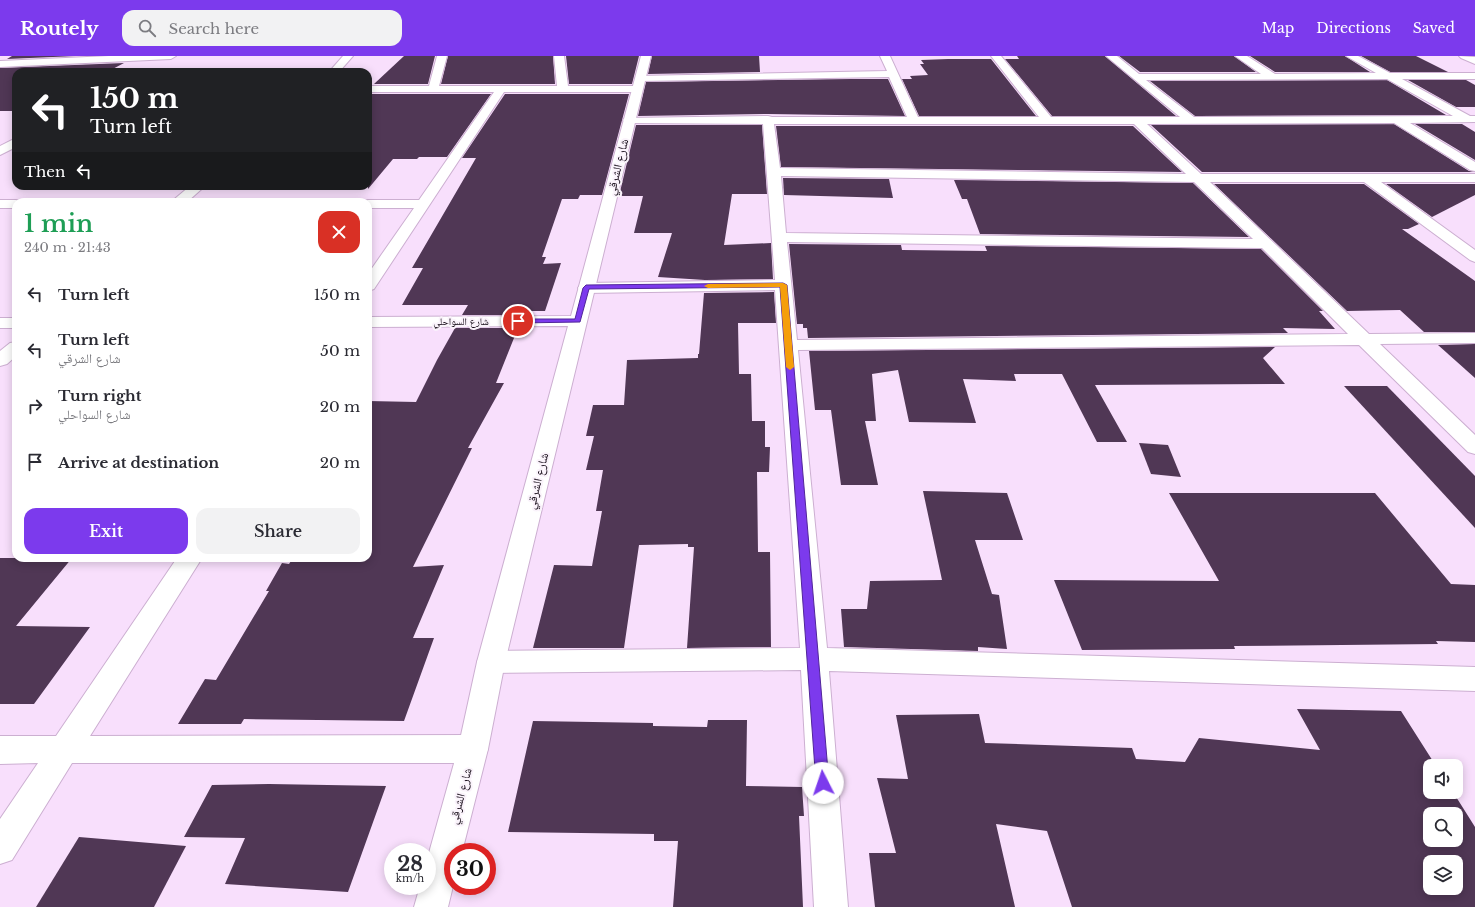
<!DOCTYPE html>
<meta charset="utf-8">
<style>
body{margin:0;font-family:"Libre Baskerville","Noto Naskh Arabic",serif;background:#f2f2f3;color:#2b2b33;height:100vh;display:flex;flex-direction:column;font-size:15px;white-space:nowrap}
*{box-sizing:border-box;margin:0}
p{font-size:13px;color:#7c7c81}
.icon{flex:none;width:22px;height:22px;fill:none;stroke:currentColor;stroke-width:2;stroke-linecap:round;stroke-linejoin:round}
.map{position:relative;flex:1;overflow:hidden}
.drawer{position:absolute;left:12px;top:142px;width:360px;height:364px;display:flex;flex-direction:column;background:#fff;border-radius:12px;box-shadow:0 2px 10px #0003}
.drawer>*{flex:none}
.hud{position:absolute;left:12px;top:12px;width:360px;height:122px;border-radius:12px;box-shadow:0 2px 10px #0003;background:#202124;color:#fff;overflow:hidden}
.fabs{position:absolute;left:1423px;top:703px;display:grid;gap:8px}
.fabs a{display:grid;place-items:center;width:40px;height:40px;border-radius:8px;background:#fff;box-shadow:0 2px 10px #0003;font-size:20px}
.speed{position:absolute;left:384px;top:787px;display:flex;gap:8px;font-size:20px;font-weight:700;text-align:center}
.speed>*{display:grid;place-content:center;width:52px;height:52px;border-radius:50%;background:#fff;box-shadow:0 2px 10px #0003;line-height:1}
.speed small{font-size:10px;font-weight:400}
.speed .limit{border:6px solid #d22;background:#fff;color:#111}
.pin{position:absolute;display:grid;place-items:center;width:34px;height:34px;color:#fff;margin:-17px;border:2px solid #fff;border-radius:50%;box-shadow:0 1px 4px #0007}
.me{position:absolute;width:44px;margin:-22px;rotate:356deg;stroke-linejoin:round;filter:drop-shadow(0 0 3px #0008)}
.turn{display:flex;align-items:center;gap:14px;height:84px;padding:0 12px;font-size:18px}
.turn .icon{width:52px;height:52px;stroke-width:2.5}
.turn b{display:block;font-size:28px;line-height:34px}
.then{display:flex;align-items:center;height:38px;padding:0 12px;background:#0003;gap:8px;font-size:15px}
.round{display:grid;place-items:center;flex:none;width:42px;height:42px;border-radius:12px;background:#f2f2f3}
.summary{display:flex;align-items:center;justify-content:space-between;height:68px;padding:0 12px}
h1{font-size:24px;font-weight:600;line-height:30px;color:#1e9e55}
.action{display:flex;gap:8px;margin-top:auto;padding:8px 12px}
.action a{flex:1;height:46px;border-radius:12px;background:#7c3aed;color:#fff;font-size:16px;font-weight:600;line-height:46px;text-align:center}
.action a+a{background:#f2f2f3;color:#2b2b33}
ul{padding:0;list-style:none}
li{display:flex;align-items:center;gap:12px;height:56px;padding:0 12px}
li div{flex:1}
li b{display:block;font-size:15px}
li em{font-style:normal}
header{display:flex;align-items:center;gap:24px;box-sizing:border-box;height:56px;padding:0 20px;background:#7c3aed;color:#fff}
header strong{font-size:19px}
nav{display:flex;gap:22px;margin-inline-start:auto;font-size:14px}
.search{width:280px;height:36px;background:#f2f2f3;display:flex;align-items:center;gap:10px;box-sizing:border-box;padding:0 14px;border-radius:12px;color:#7c7c81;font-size:15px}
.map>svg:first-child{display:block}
.building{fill:#503755;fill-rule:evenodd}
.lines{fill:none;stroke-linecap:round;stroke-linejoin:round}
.minor-casing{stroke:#ccafd1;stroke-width:2}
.tertiary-casing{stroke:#ccafd1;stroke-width:2}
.minor{fill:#fff;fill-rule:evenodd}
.tertiary{fill:#fff;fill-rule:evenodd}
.route{fill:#7c3aed;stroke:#51269a}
.slow{fill:#f59e0b}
.labels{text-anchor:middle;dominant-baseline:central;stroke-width:4;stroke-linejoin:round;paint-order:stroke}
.far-street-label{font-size:10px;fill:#140a16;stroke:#faf3fb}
.street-label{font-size:12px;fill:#140a16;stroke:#faf3fb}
</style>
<header>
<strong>Routely</strong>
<div class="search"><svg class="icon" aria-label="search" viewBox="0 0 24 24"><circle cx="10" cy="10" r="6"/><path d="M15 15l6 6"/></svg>Search here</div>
<nav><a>Map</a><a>Directions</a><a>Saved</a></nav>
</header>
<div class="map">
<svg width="1475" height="851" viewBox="0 0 1475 851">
<rect width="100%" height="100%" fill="#f8dffc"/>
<g class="building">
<path d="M 12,0 L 76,0 L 7,3 Z"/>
<path d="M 404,0 L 435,0 L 428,28 L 374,28 Z"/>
<path d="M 448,0 L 553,0 L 555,28 L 441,28 Z"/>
<path d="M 566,0 L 639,0 L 632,28 L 569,28 Z"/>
<path d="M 652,0 L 759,0 L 760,16 L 648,18 Z"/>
<path d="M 1017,0 L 1105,0 L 1176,60 L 1052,60 L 1005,3 L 1019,3 Z"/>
<path d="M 1119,0 L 1234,0 L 1256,16 L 1140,16 Z"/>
<path d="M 1250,0 L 1345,0 L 1370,16 L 1275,16 Z"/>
<path d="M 1361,0 L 1416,0 L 1448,16 L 1390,16 Z"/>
<path d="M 948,3 L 991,3 L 1036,60 L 919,60 L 902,23 L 912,23 L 910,20 L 928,19 L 920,8 L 924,8 L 921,4 Z"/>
<path d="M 124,7 L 107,16 L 16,16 L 16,55 L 0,55 L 0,12 Z"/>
<path d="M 850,23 L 888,23 L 905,60 L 768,58 L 638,60 L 646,26 Z"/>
<path d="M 1387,24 L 1446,59 L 1195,60 L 1150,25 Z"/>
<path d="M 1408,24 L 1466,24 L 1475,29 L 1475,51 L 1456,51 Z"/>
<path d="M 368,38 L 491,38 L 447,101 L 419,101 L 417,103 L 393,103 L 368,133 Z"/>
<path d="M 505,38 L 629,38 L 602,139 L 580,139 L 578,143 L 562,143 L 542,201 L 546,201 L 543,208 L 561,207 L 545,255 L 525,255 L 523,259 L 462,259 L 468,249 L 402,249 L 423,212 L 412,212 L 476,102 L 462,102 Z"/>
<path d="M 1394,68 L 1469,115 L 1475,116 L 1202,116 L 1151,69 Z"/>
<path d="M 1415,68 L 1462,68 L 1475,76 L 1475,104 Z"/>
<path d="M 636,69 L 762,69 L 767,138 L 732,138 L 724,189 L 771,187 L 773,223 L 705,224 L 658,221 L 672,177 L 634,177 L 643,140 L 619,140 Z"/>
<path d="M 776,70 L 1133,70 L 1182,116 L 781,111 Z"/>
<path d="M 783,122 L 889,123 L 893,142 L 784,139 Z"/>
<path d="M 954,124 L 1193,127 L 1249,181 L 980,178 L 967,143 L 962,143 Z"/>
<path d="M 1214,128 L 1364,128 L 1419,168 L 1408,173 L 1402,173 L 1475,225 L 1475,276 L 1424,276 L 1400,254 L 1347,255 Z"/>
<path d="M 1386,128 L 1475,128 L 1475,139 L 1432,161 Z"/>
<path d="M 789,188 L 901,189 L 902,194 L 987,195 L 985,190 L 1261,193 L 1323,255 L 1319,255 L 1335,273 L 1283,272 L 1288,277 L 808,282 L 807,272 L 803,272 L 803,268 L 797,268 Z"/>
<path d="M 774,236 L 776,267 L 738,267 L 739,318 L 751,318 L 752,365 L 765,365 L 765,391 L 770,391 L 769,416 L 757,416 L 758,496 L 770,496 L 771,591 L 687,592 L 694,491 L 688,491 L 688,488 L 639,489 L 624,592 L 533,592 L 554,509 L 592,510 L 602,455 L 596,455 L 603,414 L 586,414 L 594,380 L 586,380 L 593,349 L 624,349 L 627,304 L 698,302 L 698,298 L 699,298 L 704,237 Z"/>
<path d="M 455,272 L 518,272 L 496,327 L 504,327 L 468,392 L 472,392 L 413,511 L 444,509 L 413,582 L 434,582 L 404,665 L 244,663 L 241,668 L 178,668 L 205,623 L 216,624 L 269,535 L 266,535 L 282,507 L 289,508 L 293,502 L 368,502 L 368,345 L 416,346 L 437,304 Z"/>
<path d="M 1475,288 L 1475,322 L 1438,289 Z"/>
<path d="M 1275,291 L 1263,302 L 1285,328 L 1095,329 L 1127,386 L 1097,386 L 1062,318 L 1014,318 L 1016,325 L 963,323 L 976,367 L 909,366 L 898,314 L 872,318 L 876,365 L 865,365 L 878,429 L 841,429 L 831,354 L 815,354 L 809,295 Z"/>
<path d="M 1344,330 L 1387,330 L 1475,420 L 1475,472 Z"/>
<path d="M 1139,387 L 1168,389 L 1181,421 L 1151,418 Z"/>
<path d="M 923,435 L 1007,437 L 1023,484 L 975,484 L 992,538 L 999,539 L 1007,593 L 978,591 L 978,595 L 844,591 L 841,553 L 867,553 L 870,525 L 942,524 Z"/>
<path d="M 1169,437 L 1375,437 L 1451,528 L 1475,529 L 1475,586 L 1436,585 L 1438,588 L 1234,590 L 1235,593 L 1082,594 L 1054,524 L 1219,525 Z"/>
<path d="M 0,502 L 72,502 L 16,570 L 90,571 L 34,648 L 0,648 Z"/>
<path d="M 1297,653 L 1401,655 L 1436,710 L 1430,710 L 1430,736 L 1453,736 L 1475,771 L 1475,851 L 1072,851 L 1047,775 L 996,768 L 1015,851 L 875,851 L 869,797 L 896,797 L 877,722 L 908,723 L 896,659 L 979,658 L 985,687 L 1132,692 L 1136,703 L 1185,706 L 1199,682 L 1320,694 ZM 1430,758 L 1456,758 L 1456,784 L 1430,784 ZM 1430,806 L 1456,806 L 1456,832 L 1430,832 Z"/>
<path d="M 708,664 L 747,664 L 746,730 L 802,731 L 804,760 L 799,760 L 803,851 L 673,851 L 678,785 L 654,785 L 654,778 L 508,776 L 533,665 L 653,667 L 653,670 L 707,671 Z"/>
<path d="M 269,728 L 386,730 L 348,836 L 225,828 L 245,782 L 184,781 L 212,729 Z"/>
<path d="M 79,781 L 186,790 L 154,851 L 36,851 Z"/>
</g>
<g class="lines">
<defs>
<g id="minor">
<path d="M 109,0 L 176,0 L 171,3 L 0,11 L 0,5 Z"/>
<path d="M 343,0 L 353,0 L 339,16 L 329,16 Z"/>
<path d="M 437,0 L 447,0 L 439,30 L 557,30 L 554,0 L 564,0 L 568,30 L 636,30 L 641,33 L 636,36 L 504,36 L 376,230 L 374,233 L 368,235 L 368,218 L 414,152 L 368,152 L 368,146 L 362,146 L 368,144 L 419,144 L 494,36 L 368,36 L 368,30 L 429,30 Z"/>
<path d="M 880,0 L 890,0 L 918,61 L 1039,61 L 991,0 L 1001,0 L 1051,61 L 1180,61 L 1106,0 L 1117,0 L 1139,18 L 1261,18 L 1235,0 L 1247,0 L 1275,18 L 1376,17 L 1346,0 L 1358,0 L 1390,17 L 1475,17 L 1475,23 L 1402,23 L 1470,60 L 1475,60 L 1475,66 L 1410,67 L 1475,106 L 1475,115 L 1470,114 L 1394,67 L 1147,68 L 1201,118 L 1475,118 L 1475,126 L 1381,126 L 1475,194 L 1475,206 L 1470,204 L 1364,126 L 1210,126 L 1369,278 L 1475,277 L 1475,287 L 1380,288 L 1475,379 L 1475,398 L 1468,396 L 1359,289 L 798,294 L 827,592 L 1475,611 L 1475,635 L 829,615 L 848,851 L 814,851 L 801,614 L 491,617 L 481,614 L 477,606 L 481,598 L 491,595 L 800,592 L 775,234 L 586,237 L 580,235 L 578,232 L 580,229 L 586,227 L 775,224 L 763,68 L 629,67 L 625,66 L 623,64 L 625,62 L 768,60 L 772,61 L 907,61 L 889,21 L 641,25 L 636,22 L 637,20 L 887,15 ZM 1387,23 L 1453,60 L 1194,61 L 1146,24 ZM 774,68 L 1134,68 L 1186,118 L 780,112 ZM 781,120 L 1194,126 L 1253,183 L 786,177 ZM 787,186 L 1262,192 L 1348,278 L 797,284 Z"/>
<path d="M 1459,0 L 1475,1 L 1475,8 L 1461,2 Z"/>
<path d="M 16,82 L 16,91 L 0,99 L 0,90 Z"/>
<path d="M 190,130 L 205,130 L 187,146 L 171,146 Z"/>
<path d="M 0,144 L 16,144 L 22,146 L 16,146 L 16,152 L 0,152 Z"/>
<path d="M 16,286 L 16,300 L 7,308 L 0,310 L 0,295 L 10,287 Z"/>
<path d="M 177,502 L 202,502 L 90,680 L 473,679 L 484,683 L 488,693 L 484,703 L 473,707 L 72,707 L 12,804 L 0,808 L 0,763 L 38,707 L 0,708 L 0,680 L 56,680 Z"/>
</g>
<g id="tertiary">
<path d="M 641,0 L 651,0 L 505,606 L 488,693 L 462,796 L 453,796 L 453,830 L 448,851 L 414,851 L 420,830 L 427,830 L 427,804 L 458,693 L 477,606 L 568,270 L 368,271 L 368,261 L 571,260 Z"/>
<rect x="0" y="262" width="16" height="10"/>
</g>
</defs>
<use href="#minor" class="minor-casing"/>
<use href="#tertiary" class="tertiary-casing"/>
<use href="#minor" class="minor"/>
<use href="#tertiary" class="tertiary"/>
</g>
<path class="route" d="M 783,227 L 787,229 L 829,727 L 827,731 L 823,733 L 818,731 L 816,727 L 780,231 L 589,233 L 580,266 L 518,267 L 514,265 L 518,263 L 575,263 L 583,232 L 586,229 Z"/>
<path class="slow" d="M 783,227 L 787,229 L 794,311 L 790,314 L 786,311 L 780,231 L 708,232 L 704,230 L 708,228 Z"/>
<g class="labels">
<g class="far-street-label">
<text x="461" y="265">شارع السواحلي</text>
</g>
<g class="street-label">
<text transform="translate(617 111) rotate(-76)">شارع الشرقي</text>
<text transform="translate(537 425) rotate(-76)">شارع الشرقي</text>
<text transform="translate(460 740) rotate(-75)">شارع الشرقي</text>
</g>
</g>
</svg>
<div class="fabs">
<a><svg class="icon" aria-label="sound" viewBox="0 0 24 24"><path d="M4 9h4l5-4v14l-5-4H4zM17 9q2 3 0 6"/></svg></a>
<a><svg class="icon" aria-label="search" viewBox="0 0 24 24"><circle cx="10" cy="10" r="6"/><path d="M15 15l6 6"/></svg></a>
<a><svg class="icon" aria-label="layers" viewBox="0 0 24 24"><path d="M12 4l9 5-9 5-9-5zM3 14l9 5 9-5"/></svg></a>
</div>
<div class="speed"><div>28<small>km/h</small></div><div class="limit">30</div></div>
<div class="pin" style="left:518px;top:265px;background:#d93025"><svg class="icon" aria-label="arrive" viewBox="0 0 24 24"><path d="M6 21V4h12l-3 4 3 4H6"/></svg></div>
<svg class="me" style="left:823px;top:727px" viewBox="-20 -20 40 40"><circle r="19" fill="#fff"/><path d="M0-13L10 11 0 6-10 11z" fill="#7c3aed"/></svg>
<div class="hud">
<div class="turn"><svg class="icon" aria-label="left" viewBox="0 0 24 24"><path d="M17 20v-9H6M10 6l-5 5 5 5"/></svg><div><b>150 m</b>Turn left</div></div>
<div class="then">Then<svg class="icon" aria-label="left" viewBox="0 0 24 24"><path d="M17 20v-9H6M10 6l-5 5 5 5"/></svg></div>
</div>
<section class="drawer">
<div class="summary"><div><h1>1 min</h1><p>240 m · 21:43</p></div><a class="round" style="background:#d93025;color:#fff"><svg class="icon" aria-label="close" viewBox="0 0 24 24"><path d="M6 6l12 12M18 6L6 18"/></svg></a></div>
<ul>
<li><svg class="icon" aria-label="left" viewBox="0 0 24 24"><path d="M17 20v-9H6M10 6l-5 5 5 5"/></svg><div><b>Turn left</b></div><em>150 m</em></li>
<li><svg class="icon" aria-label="left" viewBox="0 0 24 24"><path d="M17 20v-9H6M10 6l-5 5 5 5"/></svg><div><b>Turn left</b><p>شارع الشرقي</p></div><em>50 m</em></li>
<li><svg class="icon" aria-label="right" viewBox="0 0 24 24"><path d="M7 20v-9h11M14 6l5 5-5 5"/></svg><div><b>Turn right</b><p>شارع السواحلي</p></div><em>20 m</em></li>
<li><svg class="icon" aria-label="arrive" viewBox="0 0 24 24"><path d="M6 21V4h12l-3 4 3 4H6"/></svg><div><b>Arrive at destination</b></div><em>20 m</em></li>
</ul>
<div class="action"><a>Exit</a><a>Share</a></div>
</section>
</div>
